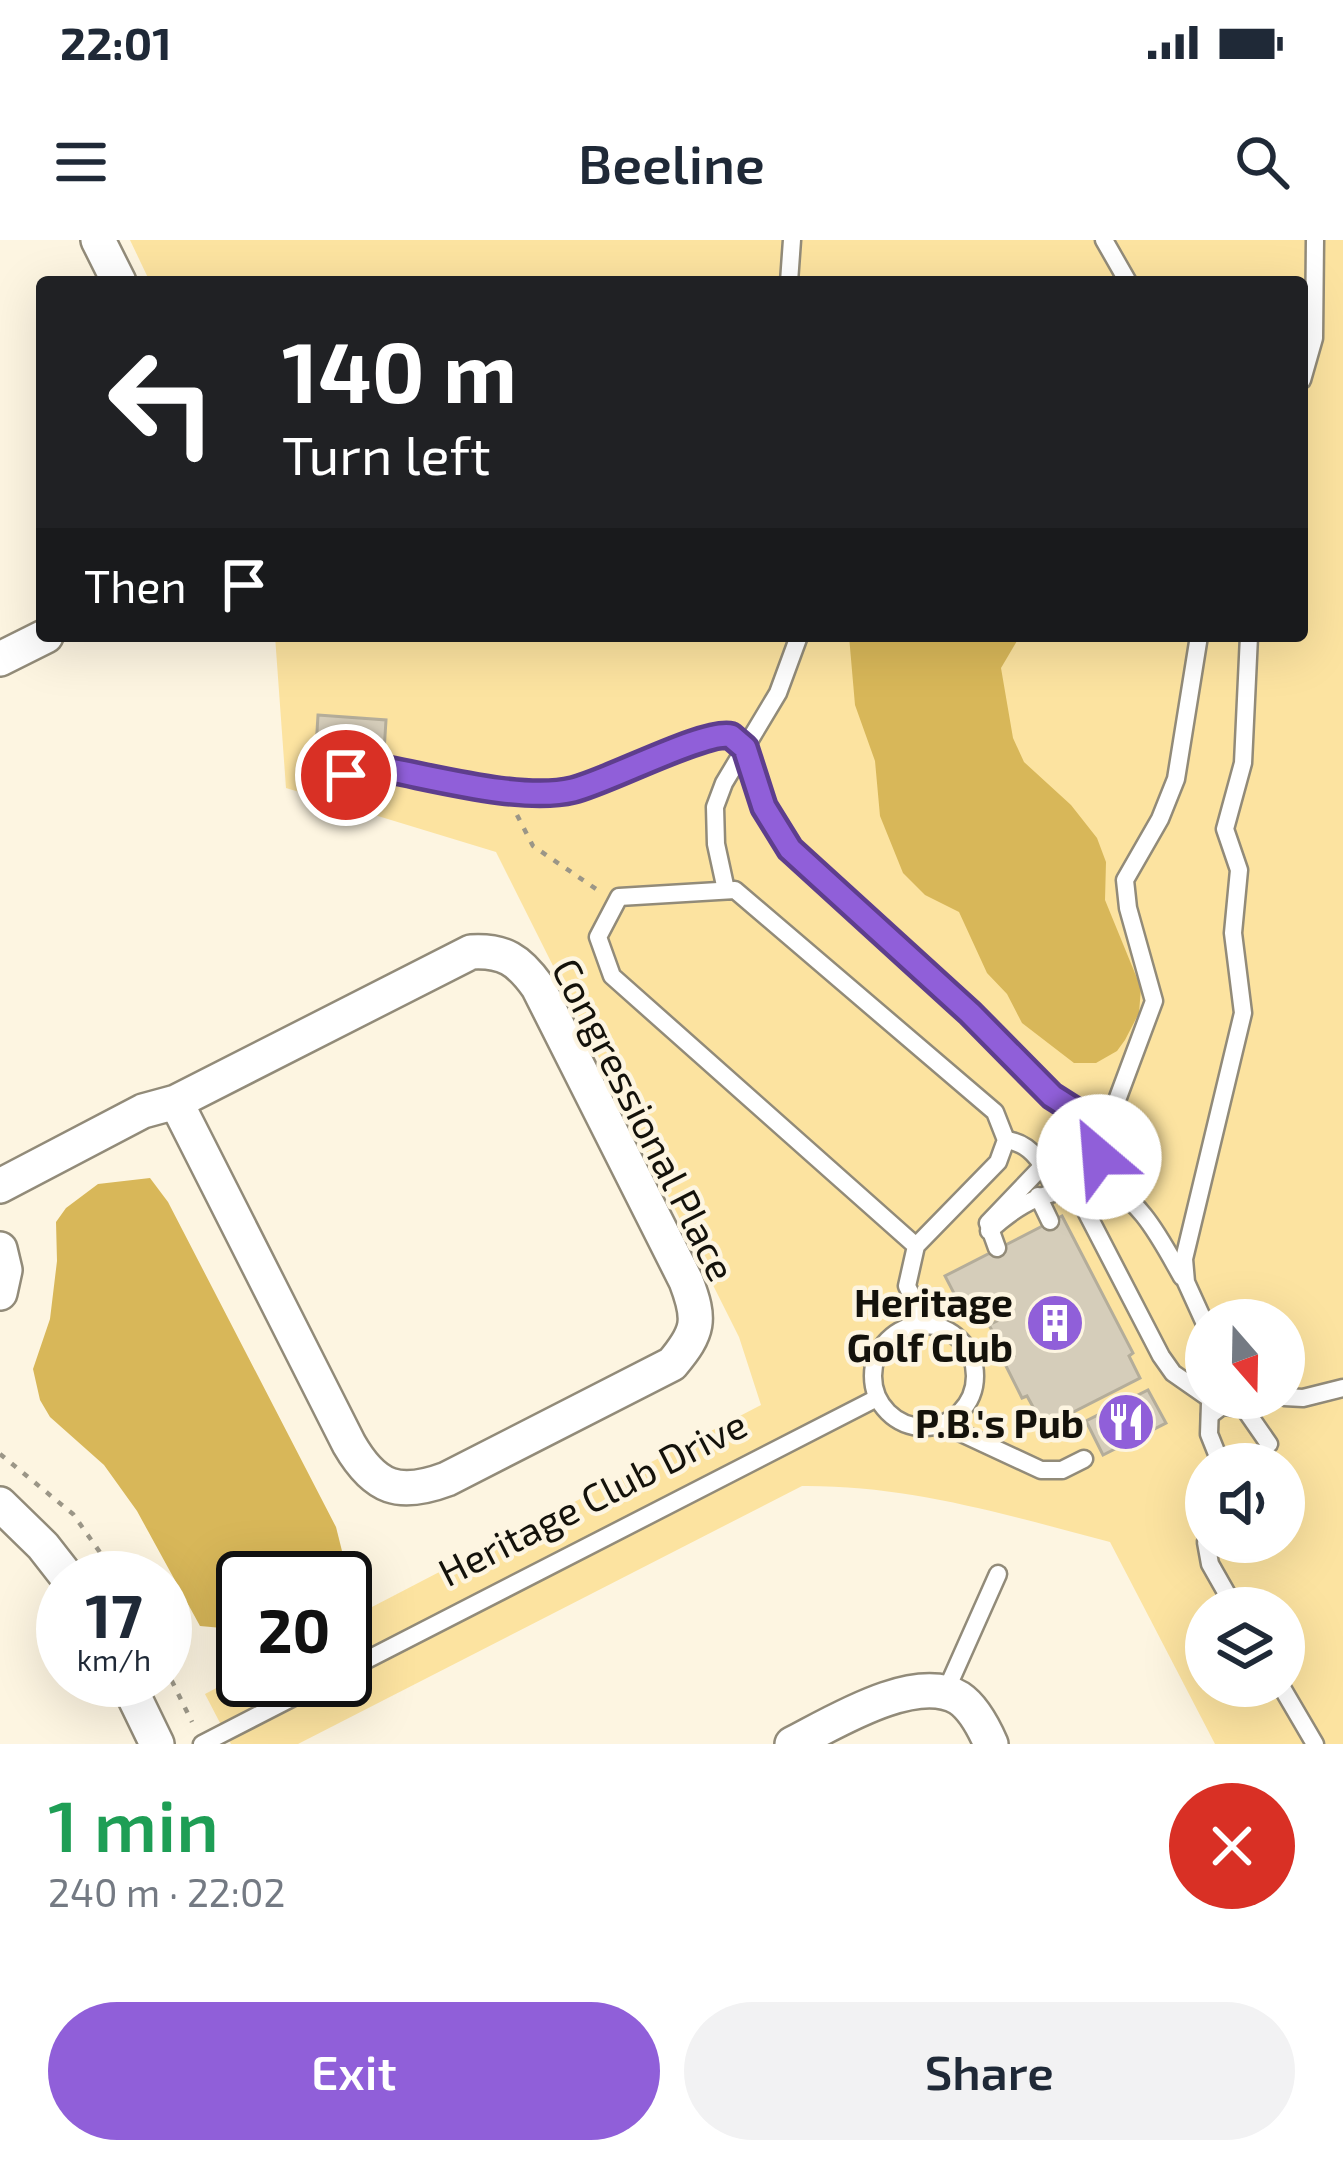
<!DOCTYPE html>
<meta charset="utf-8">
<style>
body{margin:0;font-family:"Exo 2",sans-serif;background:#f2f2f3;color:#1f2937;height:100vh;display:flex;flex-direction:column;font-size:45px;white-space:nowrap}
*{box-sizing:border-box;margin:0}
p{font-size:39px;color:#747a83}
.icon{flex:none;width:66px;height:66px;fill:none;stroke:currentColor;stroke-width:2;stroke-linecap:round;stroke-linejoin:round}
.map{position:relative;height:1504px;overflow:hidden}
.side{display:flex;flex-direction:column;background:#fff;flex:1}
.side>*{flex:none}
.top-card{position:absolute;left:36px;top:36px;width:1272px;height:366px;border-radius:12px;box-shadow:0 12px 48px #0002;background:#202124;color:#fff;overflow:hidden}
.needle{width:78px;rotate:160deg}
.tools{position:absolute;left:1185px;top:1059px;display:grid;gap:24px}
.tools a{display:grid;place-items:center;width:120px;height:120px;border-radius:50%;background:#fff;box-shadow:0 12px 48px #0002;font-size:60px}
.speed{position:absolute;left:36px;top:1311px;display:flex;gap:24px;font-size:60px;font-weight:700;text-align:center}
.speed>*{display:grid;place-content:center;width:156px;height:156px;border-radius:50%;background:#fff;box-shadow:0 12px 48px #0002;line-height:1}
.speed small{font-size:30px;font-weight:400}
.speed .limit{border:6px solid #111;border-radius:18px;background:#fff;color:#111}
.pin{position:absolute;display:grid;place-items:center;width:102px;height:102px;color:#fff;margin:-51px;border:6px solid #fff;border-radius:50%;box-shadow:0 3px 12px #0007}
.me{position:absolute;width:132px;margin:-66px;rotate:333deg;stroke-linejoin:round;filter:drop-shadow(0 0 9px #0008)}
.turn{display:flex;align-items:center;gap:42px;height:252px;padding:0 48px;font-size:54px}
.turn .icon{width:156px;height:156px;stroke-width:2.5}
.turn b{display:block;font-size:84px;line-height:102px}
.then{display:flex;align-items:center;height:114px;padding:0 48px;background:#0003;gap:24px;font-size:45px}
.round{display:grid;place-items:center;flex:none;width:126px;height:126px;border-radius:63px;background:#f2f2f3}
.head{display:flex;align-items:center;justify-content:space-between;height:204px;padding:0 48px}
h1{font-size:72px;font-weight:600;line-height:90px;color:#1e9e55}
.action{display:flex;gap:24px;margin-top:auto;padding:24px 48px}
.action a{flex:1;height:138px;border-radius:72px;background:#905fd9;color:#fff;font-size:48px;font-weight:600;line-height:138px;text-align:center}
.action a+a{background:#f2f2f3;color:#1f2937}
.status{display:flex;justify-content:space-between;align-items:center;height:84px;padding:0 60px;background:#fff;direction:ltr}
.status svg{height:33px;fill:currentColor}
header{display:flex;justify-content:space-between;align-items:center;height:156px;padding:0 48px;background:#fff;font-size:54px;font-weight:600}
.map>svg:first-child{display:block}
.green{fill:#fce3a0;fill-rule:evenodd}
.water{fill:#d8b759}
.building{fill:#d5cdba;stroke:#b4ad9a;stroke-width:3}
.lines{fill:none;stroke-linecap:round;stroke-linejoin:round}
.service-casing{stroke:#928b79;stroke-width:21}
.minor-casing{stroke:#928b79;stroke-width:38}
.path{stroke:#9b9687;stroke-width:4.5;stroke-dasharray:6 9;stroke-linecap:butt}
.service{stroke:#fff;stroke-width:16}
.minor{stroke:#fff;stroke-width:33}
.route-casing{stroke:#5e3e8d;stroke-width:30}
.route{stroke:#905fd9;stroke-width:21}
.labels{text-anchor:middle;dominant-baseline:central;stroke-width:9;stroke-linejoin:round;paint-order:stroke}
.street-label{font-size:39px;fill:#14120b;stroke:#fdf5e1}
.poi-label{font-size:39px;font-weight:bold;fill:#14120b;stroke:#fdf5e1;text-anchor:end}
</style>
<div class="status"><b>22:01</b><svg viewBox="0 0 49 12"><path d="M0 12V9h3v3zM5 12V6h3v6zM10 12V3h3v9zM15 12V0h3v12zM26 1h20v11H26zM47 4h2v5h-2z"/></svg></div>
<header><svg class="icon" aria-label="menu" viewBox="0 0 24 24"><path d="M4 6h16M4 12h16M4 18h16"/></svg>Beeline<svg class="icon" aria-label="search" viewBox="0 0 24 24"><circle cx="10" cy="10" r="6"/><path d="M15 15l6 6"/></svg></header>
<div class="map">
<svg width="1343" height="1504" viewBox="0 0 1343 1504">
<rect width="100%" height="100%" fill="#fdf5e1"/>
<path class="green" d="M 130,0 L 1343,0 L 1343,1504 L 1215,1504 L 1110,1302 C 1007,1275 909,1245 802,1246 L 298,1504 L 231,1504 L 205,1454 L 243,1434 L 243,1440 L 345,1440 L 345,1381 L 761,1165 L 739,1097 L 496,612 L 286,548 L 275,396 L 1302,396 L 1302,42 L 150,42 ZM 1206,1080 L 1284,1080 L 1284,1158 L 1206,1158 ZM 1206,1224 L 1284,1224 L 1284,1302 L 1206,1302 ZM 1206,1368 L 1284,1368 L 1284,1446 L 1206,1446 Z"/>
<g class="water">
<path d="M 849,396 L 1020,396 L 1001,428 L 1013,498 L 1024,522 L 1071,565 L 1097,598 L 1106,622 L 1105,660 L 1141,748 L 1139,773 L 1125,800 L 1117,811 L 1096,823 L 1074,823 L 1022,783 L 1007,754 L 987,733 L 959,672 L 925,655 L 903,633 L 880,576 L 875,521 L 855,465 Z"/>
<path d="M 150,938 L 168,962 L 336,1287 L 346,1327 L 333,1338 L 243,1338 L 243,1385 L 233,1389 L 200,1386 L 137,1271 L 104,1225 L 50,1177 L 40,1160 L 33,1129 L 50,1079 L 57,1021 L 56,982 L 66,968 L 98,944 Z"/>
</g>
<g class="building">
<path d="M 318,475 L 386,480 L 384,512 L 316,508 Z"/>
<path d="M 1062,976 L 1133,1113 L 1129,1116 L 1140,1138 L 1044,1187 L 1027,1156 L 1022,1158 L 1003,1120 L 1014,1116 L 1007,1104 L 1001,1107 L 989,1085 L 997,1081 L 991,1072 L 981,1076 L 970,1057 L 959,1063 L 945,1036 Z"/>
<path d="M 1148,1150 L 1166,1183 L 1103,1215 L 1086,1181 Z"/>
</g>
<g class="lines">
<defs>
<g id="service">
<path d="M 1104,0 L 1128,42"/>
<path d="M 789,42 L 792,0"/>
<path d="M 1302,140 L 1314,98 L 1315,0"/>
<path d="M 389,529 C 383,545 375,560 356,559 L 346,549 L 351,529 C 385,517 492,552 536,553 C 597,554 658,519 713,495 L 731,496 L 745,508 L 763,567 L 790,609 L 970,773 L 1052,856 L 1095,884 L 1104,905 L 1076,952"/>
<path d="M 726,650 L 716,604 L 715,567 L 724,543 L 778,453 L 799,396"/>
<path d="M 1006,900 C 1033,903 1046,928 1055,952"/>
<path d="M 1111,947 L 1104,915 L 1107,887 L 1154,761 L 1128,668 L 1125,640 L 1160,579 L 1176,539 L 1199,396"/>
<path d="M 1076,952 L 1161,1116 L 1173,1133 L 1206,1156"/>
<path d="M 1038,956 L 1050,981"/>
<path d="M 989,991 C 1028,955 1049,953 1099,943 C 1139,953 1163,1004 1182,1037"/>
<path d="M 916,1006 L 998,922 L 1006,900 L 995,872 L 735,650 L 619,657 L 598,697 L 612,736 L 916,1006 L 907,1046 L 926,1085"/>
<path d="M 997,1008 L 988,983 L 1052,916 L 1067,914 L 1082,943"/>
<circle cx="924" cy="1136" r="51"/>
<path d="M 1206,1086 L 1186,1042 L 1184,1019 L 1243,773 L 1233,693 L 1239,630 L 1225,589 L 1243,523 L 1249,396"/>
<path d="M 1284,1157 L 1303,1158 L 1343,1148"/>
<path d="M 1210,1164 L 1209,1194 L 1221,1224"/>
<path d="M 1210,1175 L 1222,1166 L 1244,1168 L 1269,1204"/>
<path d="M 944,1185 L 1041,1230 L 1062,1230 L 1084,1219"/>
<path d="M 1206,1302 L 1210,1324 L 1235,1368"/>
<path d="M 345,1431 L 877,1158"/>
<path d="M 1281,1446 L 1315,1504"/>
<path d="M 945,1453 L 998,1334"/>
<path d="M 202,1504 L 327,1440"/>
</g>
<g id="minor">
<path d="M 98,0 L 119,42"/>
<path d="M 0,419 L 46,396"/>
<path d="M 0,946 L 143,871 L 176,862 L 471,712 C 504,710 519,720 538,747 L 686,1041 C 701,1080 699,1092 672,1124 L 447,1239 C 399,1257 375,1249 349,1204 L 176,862"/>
<path d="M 0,1009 L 5,1030 L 0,1053"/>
<path d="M 0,1264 L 43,1306 L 68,1338"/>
<path d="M 126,1440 L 157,1504"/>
<path d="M 792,1504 C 833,1483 915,1432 959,1458 C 974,1468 984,1488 991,1504"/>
</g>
</defs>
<use href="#service" class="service-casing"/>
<use href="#minor" class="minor-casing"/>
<g class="path">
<path d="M 517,575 L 533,606 L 599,651"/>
<path d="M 0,1214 L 73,1274 L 118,1338"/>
<path d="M 165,1427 L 192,1482"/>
</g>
<use href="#service" class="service"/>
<use href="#minor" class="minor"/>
</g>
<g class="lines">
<defs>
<path id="route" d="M 346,535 L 352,529 L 369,526 C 425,535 520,563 573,550 C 607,542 707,489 731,496 L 745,508 L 764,567 L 790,609 L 970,773 L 1052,856 L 1096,884 L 1104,905 L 1099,917"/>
</defs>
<use href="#route" class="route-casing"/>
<use href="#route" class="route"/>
</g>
<defs>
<symbol id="building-disc" viewBox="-11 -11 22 22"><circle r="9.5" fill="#905fd9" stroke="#fdf5e1"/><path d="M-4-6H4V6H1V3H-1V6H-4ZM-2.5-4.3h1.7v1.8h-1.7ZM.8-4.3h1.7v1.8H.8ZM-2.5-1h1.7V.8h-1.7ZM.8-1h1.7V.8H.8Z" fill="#fff"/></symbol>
<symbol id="restaurant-disc" viewBox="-11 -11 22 22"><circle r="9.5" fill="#905fd9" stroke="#fdf5e1"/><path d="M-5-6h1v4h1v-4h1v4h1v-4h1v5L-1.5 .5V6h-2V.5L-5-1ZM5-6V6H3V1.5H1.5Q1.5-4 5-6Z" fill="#fff"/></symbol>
</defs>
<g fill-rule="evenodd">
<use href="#building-disc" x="1022" y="1050" width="66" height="66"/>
<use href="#restaurant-disc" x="1093" y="1149" width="66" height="66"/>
</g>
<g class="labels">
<g class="street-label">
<text transform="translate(645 879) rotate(63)">Congressional Place</text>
<text transform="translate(592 1257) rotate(-27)">Heritage Club Drive</text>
</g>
<g class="poi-label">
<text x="1013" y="1061">Heritage<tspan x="1013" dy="45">Golf Club</tspan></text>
<text x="1084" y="1182">P.B.'s Pub</text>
</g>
</g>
</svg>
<div class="tools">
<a><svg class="needle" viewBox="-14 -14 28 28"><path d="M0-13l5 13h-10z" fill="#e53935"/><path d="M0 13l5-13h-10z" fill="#747a83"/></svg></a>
<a><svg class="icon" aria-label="sound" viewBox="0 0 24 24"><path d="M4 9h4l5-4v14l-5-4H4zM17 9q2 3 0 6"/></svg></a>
<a><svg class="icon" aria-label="layers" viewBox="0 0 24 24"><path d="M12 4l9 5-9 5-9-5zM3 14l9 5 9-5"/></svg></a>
</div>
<div class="speed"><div>17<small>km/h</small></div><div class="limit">20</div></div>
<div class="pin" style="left:346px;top:535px;background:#d93025"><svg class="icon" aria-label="arrive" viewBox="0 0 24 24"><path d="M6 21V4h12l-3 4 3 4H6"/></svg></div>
<svg class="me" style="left:1099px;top:917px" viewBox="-20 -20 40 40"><circle r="19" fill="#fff"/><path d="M0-13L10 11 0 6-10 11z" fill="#905fd9"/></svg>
<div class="top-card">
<div class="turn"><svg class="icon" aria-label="left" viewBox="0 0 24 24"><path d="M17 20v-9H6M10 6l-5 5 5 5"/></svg><div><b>140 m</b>Turn left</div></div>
<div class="then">Then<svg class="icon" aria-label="arrive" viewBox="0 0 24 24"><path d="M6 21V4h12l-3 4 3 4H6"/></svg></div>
</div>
</div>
<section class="side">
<div class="head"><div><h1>1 min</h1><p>240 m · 22:02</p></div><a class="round" style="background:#d93025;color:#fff"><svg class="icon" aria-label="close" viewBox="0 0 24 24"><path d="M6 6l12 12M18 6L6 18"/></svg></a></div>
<div class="action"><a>Exit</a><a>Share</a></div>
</section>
